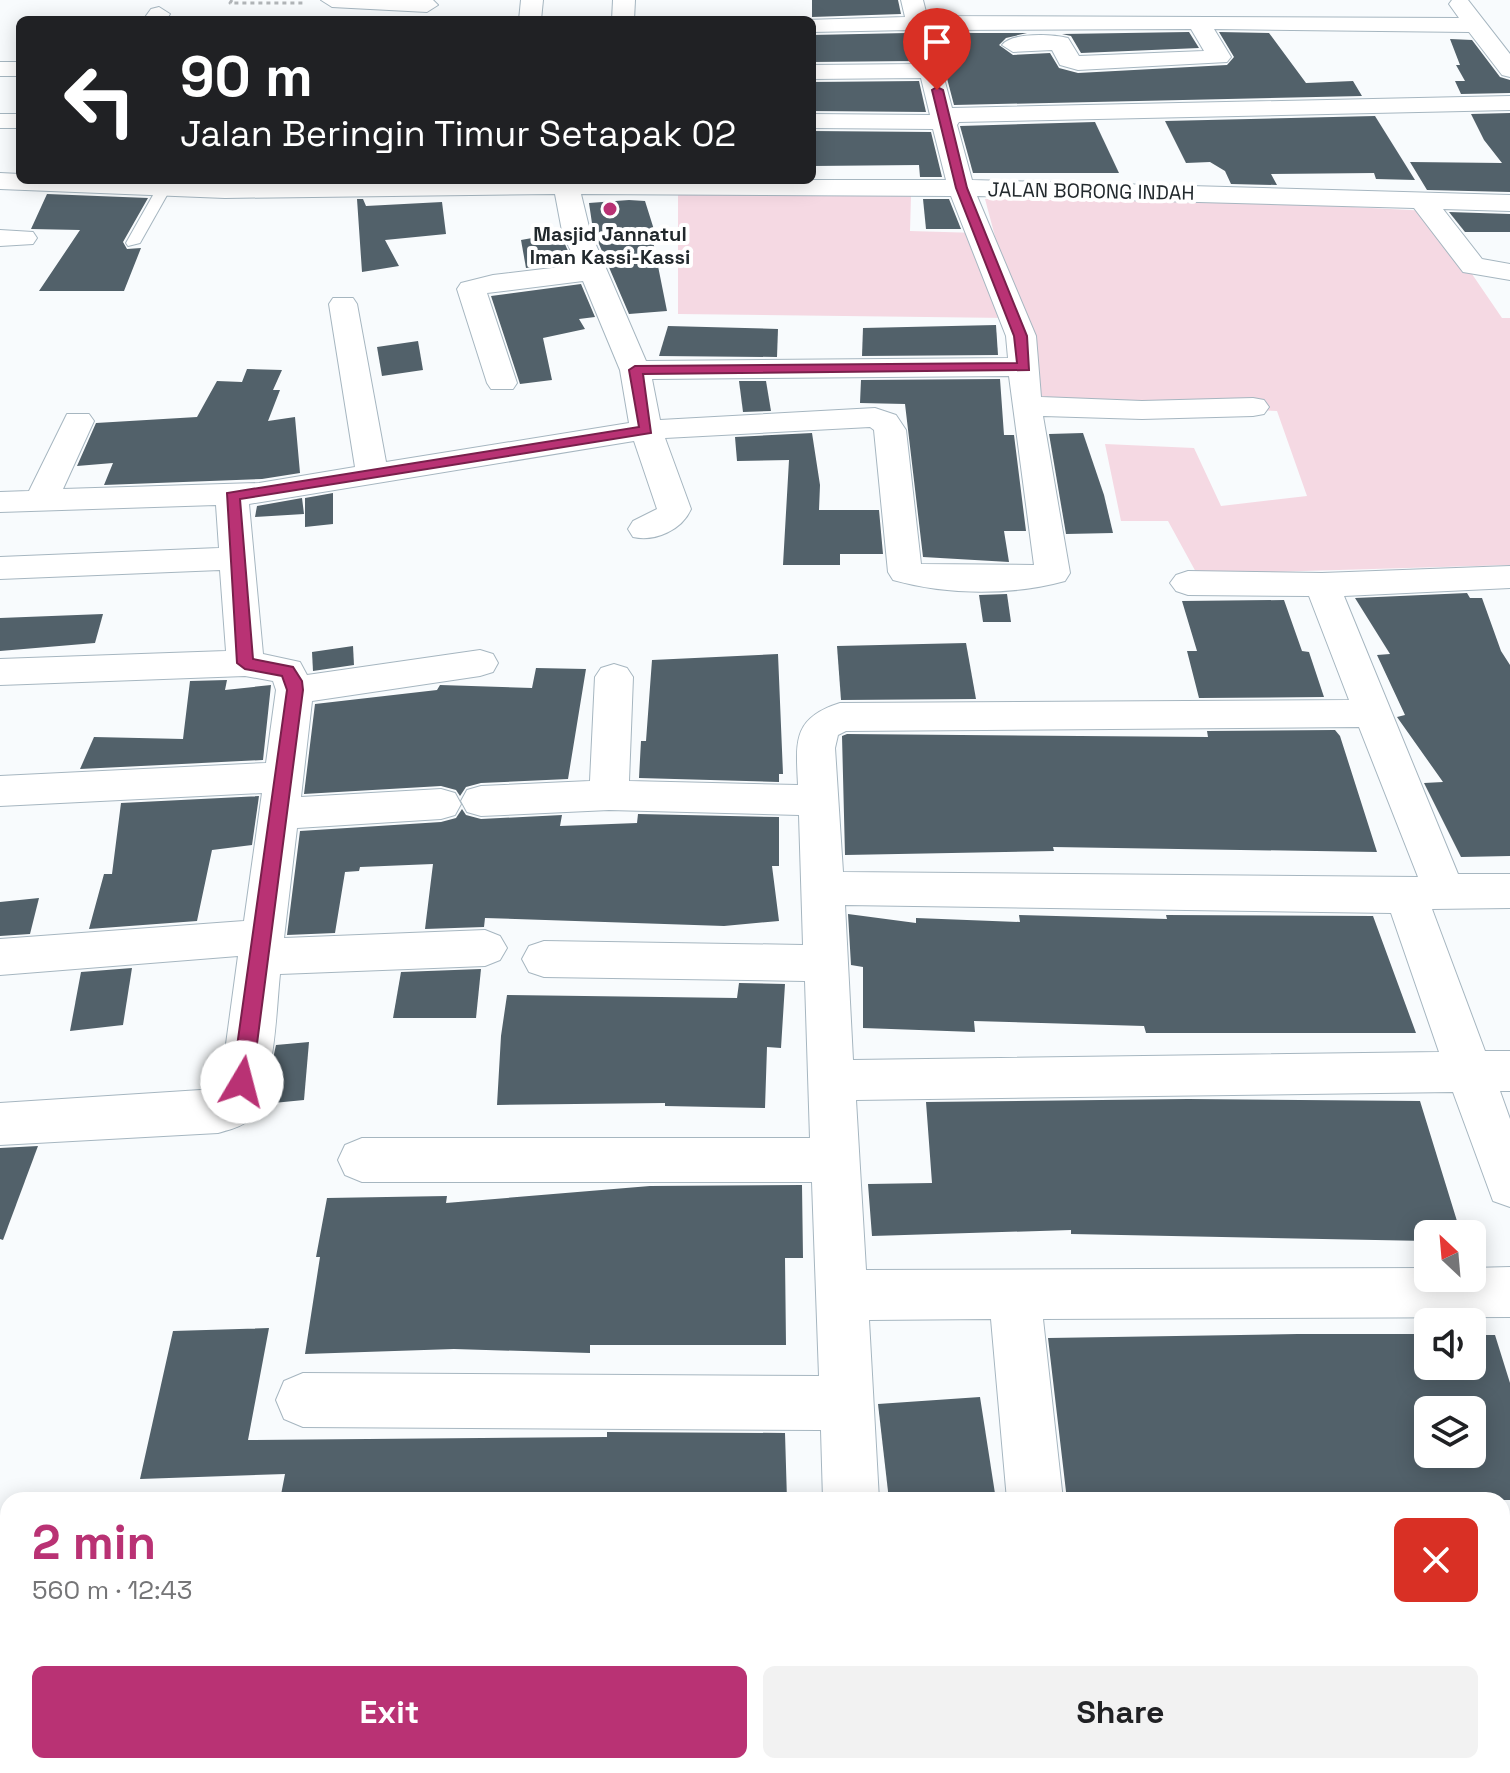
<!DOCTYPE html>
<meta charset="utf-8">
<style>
body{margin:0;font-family:"Space Grotesk",sans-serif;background:#f2f2f2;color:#202124;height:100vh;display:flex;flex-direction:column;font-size:30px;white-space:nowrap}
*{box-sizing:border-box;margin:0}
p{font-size:26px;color:#757577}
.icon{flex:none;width:44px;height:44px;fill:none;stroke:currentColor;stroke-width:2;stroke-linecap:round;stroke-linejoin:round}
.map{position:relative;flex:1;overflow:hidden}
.panel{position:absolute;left:0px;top:1492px;width:1510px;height:282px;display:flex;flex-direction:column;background:#fff;border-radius:24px 24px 0 0;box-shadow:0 4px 20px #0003}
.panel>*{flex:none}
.guide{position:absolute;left:16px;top:16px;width:800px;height:168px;border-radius:12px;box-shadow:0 4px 20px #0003;background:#202124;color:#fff;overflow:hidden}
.needle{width:52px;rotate:334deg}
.buttons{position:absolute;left:1414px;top:1220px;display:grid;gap:16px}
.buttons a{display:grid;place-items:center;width:72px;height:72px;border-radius:12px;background:#fff;box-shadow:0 4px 20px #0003;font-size:40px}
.pin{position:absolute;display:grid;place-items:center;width:68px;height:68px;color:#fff;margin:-82px -34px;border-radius:50% 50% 50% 0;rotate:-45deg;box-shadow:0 0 8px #0007}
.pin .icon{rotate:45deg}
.me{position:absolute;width:88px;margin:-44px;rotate:8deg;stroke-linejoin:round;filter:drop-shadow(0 0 6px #0008)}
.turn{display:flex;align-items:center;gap:28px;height:168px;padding:0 32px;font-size:36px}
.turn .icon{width:104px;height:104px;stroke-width:2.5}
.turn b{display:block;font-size:56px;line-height:68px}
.round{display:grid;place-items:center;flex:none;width:84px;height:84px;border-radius:12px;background:#f2f2f2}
.summary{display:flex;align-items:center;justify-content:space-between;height:136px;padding:0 32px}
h1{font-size:48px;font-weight:700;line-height:60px;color:#b93274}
.cta{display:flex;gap:16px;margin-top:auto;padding:16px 32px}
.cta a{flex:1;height:92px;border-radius:12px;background:#b93274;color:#fff;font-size:32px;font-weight:700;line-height:92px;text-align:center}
.cta a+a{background:#f2f2f2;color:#202124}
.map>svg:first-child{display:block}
.green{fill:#f5d9e3}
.building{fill:#52616a;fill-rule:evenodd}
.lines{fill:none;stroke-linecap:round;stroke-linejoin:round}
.lane-casing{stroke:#a6b6c0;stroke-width:2}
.street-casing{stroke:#a6b6c0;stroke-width:2}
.path{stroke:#b1b5b8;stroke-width:3;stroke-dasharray:4 4;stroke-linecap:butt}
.lane{fill:#fff;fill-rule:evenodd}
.street{fill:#fff;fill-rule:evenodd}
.route{fill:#b93274;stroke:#78204b;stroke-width:2}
.poi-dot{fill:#b93274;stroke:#fff;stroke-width:3}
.labels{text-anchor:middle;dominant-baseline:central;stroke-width:8;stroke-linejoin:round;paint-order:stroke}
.far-street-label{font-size:20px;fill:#22292d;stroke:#fff}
.far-poi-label{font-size:20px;font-weight:bold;fill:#22292d;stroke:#fff}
</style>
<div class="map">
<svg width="1510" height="1773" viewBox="0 0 1510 1773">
<rect width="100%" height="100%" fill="#f8fbfd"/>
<g class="green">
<path d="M 678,195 L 911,196 L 910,231 L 978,233 L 1008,318 L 678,314 Z"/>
<path d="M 985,199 L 1275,203 L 1429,211 L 1502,318 L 1510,318 L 1510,565 L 1197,574 L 1168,521 L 1121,521 L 1105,444 L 1194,448 L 1221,506 L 1307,496 L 1277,411 L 1039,401 Z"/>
</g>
<g class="building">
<path d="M 812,0 L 898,0 L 901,14 L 812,17 Z"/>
<path d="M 1189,32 L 1199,48 L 1081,53 L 1071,36 L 1062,34 Z"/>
<path d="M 1219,32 L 1269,33 L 1306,83 L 1353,81 L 1362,96 L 954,105 L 935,33 L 1027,33 L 1006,38 L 999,45 L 1013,55 L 1050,53 L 1059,68 L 1078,73 L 1227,65 L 1234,57 Z"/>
<path d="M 907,33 L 913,61 L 812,62 L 812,35 Z"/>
<path d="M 1450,39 L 1472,40 L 1500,77 L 1510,80 L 1510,93 L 1461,94 L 1455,81 L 1465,81 L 1456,65 L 1460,65 Z"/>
<path d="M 919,81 L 926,112 L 812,111 L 812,82 Z"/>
<path d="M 1510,113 L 1510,192 L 1427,190 L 1410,162 L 1502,163 L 1484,140 L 1471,114 Z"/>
<path d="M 1375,116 L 1415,180 L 1376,179 L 1374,173 L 1271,174 L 1277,185 L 1231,184 L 1225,171 L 1210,162 L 1186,163 L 1165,121 Z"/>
<path d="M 1095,122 L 1119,173 L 973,173 L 960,126 Z"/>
<path d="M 812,131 L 931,132 L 942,177 L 920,177 L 919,165 L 812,166 Z"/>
<path d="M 47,194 L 148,198 L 123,242 L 127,249 L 141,248 L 124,291 L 39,291 L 80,230 L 31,229 Z"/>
<path d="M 357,199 L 363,199 L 366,206 L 442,202 L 446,234 L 385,240 L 399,266 L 362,272 Z"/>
<path d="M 923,199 L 949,199 L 961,229 L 926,229 Z"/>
<path d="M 629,200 L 645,201 L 656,236 L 652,236 L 667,311 L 629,314 L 593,230 L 589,203 Z"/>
<path d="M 1449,212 L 1510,214 L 1510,232 L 1465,232 Z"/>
<path d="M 560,233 L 573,262 L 526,268 L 521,240 Z"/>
<path d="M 581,284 L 595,317 L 579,319 L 585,329 L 543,338 L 552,380 L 520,384 L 491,296 Z"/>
<path d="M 996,325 L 998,355 L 862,356 L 863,328 Z"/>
<path d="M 668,326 L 778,329 L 777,357 L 659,356 Z"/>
<path d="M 418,341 L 423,370 L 382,376 L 377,347 Z"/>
<path d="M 247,369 L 282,370 L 273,390 L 280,390 L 268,421 L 295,417 L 300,473 L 262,479 L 104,485 L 113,463 L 77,466 L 96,423 L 197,417 L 217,381 L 242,382 Z"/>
<path d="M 1000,379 L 1004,435 L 1014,435 L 1026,531 L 1004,531 L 1009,562 L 923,557 L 905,404 L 860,403 L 861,380 Z"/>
<path d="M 739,381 L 766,381 L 771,411 L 743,412 Z"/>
<path d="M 812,433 L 820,485 L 819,510 L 879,510 L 883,554 L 840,554 L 840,565 L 783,565 L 789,460 L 737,461 L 735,437 Z"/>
<path d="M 1083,433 L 1104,495 L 1113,533 L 1066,534 L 1049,434 Z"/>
<path d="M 333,493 L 333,524 L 305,527 L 305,498 Z"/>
<path d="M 302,498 L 304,514 L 255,517 L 257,506 Z"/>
<path d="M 1467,593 L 1470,598 L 1482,598 L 1501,651 L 1510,665 L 1510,856 L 1461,857 L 1424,783 L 1443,782 L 1397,717 L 1405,715 L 1377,655 L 1390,654 L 1355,598 Z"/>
<path d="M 1007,594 L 1011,622 L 983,622 L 979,595 Z"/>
<path d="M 1284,600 L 1302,651 L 1309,652 L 1324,697 L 1199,698 L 1187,651 L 1197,651 L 1182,601 Z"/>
<path d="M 103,614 L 95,643 L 0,651 L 0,618 Z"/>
<path d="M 966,643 L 976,699 L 841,700 L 837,646 Z"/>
<path d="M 353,646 L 354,665 L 313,671 L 312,652 Z"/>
<path d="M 778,654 L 783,774 L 779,774 L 779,782 L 639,778 L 641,741 L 646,741 L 652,660 Z"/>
<path d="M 536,668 L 586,669 L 568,779 L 481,783 L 466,787 L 460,796 L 456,790 L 441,786 L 304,794 L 315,704 L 437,690 L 440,685 L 532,688 Z"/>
<path d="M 227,680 L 225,690 L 271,685 L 263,760 L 80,769 L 94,737 L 183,739 L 190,681 Z"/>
<path d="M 1335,730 L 1340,736 L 1377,852 L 1053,847 L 1054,851 L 845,855 L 842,736 L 847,734 L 1208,737 L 1207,731 Z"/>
<path d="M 259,796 L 252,845 L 212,850 L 197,921 L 89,929 L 104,874 L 112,874 L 121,803 Z"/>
<path d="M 462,809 L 466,815 L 481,819 L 562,815 L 560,826 L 637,823 L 638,814 L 779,817 L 779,866 L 772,866 L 779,921 L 724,926 L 485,918 L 484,927 L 425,929 L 433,864 L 360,867 L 359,871 L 345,872 L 335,933 L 287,935 L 300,831 L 441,822 L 456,818 Z"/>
<path d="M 39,898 L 30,934 L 0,936 L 0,902 Z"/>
<path d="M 848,914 L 916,923 L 916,918 L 1020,922 L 1019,915 L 1167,919 L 1166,915 L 1373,916 L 1416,1033 L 1146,1033 L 1144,1026 L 974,1021 L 975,1032 L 863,1028 L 863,967 L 851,965 Z"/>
<path d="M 132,968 L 123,1025 L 70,1031 L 81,972 Z"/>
<path d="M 481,969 L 476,1018 L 393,1018 L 401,972 Z"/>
<path d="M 739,983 L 785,984 L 781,1048 L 767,1047 L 765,1108 L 665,1106 L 665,1103 L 497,1105 L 501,1036 L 507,995 L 737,998 Z"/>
<path d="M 309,1042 L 304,1100 L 263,1104 L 276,1045 Z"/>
<path d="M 1188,1099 L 1420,1101 L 1461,1234 L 1428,1234 L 1428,1241 L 1071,1234 L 1071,1230 L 872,1236 L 868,1184 L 932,1183 L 926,1102 Z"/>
<path d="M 38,1146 L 3,1240 L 0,1239 L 0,1148 Z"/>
<path d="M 802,1185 L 803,1258 L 785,1258 L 786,1345 L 590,1345 L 590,1353 L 454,1349 L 305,1354 L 320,1257 L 316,1257 L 327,1198 L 447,1196 L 446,1203 L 650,1186 Z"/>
<path d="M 269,1328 L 248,1440 L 607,1437 L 607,1432 L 785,1433 L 787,1500 L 280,1500 L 285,1474 L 140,1479 L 173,1331 Z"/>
<path d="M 1298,1334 L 1428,1334 L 1428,1366 L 1472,1366 L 1472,1335 L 1495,1335 L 1510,1383 L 1510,1500 L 1067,1500 L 1048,1338 ZM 1428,1410 L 1472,1410 L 1472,1454 L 1428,1454 Z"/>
<path d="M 980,1397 L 996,1500 L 889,1500 L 878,1404 Z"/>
</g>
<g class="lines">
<defs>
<path id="lane" d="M 164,184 L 171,188 L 140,243 L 128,246 L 126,243 L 157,188 Z"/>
<g id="street">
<path d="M 321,0 L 433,0 L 438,5 L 427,12 L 332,7 Z"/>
<path d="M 521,0 L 543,0 L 541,20 L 519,20 Z"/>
<path d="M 613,0 L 635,0 L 634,20 L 612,20 Z"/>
<path d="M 901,0 L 923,0 L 927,16 L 1459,18 L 1449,4 L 1452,0 L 1468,0 L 1510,54 L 1510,77 L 1502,75 L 1469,32 L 1214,29 L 1231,57 L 1227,62 L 1078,70 L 1060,65 L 1052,50 L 1013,52 L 1002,45 C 1012,32 1052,34 1068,38 L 1079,56 L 1204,51 L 1191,29 L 931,30 L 952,108 L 1510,96 L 1510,110 L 959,122 L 957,125 L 972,180 L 1510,195 L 1510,211 L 1443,209 L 1482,259 L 1510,264 L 1510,280 L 1463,272 L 1414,208 L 977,196 L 1036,336 L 1041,397 L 1142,401 L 1253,398 L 1264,400 L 1269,407 L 1264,414 L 1253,416 L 1142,419 L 1043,416 L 1070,573 L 1065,581 C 1011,596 946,595 893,580 L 888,572 L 874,430 L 870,427 L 665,438 L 691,509 C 682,530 655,542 633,537 L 628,529 L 633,521 L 657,509 L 634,441 L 249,504 L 263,654 L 300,662 L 307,675 L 480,650 L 493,654 L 498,663 L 493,672 L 480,676 L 312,701 L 301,797 L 441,789 L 455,793 L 461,804 L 455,815 L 441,819 L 297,828 L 284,938 L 485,930 L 500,936 L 507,948 L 500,960 L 485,966 L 280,974 C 276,1011 275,1095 247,1121 C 240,1128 227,1130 218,1133 L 0,1145 L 0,1103 L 216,1089 L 223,1066 L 238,956 L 0,975 L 0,939 L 244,921 L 262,793 L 0,806 L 0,776 L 266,763 L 276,690 L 273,681 L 245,676 L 0,685 L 0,659 L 226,651 L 220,570 L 0,579 L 0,557 L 219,548 L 216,505 L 0,512 L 0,492 L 29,491 L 67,414 L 89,414 L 94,421 L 63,489 L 259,483 L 355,467 L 329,304 L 333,298 L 353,298 L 357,304 L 386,462 L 629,423 L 620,370 L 583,281 L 487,293 L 517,383 L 513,389 L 491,389 L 487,383 L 457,289 L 461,283 L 493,275 L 577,265 L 562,231 L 555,194 L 225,198 L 0,189 L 0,173 L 20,174 L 20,180 L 946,180 L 933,129 L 812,128 L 812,114 L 930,115 L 921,78 L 812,79 L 812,65 L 917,64 L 909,30 L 812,32 L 812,20 L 805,20 L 905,17 ZM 581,194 L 951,196 L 1006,336 L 1008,358 L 646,361 L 590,231 ZM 1009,376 L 1034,565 L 921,564 L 906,430 L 896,415 L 875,408 L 660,420 L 652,379 Z"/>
<path d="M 159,7 L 170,14 L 166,20 L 143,20 L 151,9 Z"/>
<rect x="0" y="62" width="20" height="14"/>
<rect x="0" y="114" width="20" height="14"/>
<path d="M 0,230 L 33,232 L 37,238 L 33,244 L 0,246 Z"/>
<path d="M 1510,566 L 1510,588 L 1344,596 L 1458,874 L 1510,874 L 1510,908 L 1432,909 L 1485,1051 L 1510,1051 L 1510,1091 L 1500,1091 L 1510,1119 L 1510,1207 L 1493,1201 L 1453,1092 L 856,1100 L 866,1270 L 1428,1268 L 1428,1278 L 1472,1278 L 1472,1268 L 1510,1267 L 1510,1317 L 1043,1319 L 1063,1500 L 1007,1500 L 991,1319 L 869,1320 L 879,1500 L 823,1500 L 821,1430 L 303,1427 L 284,1419 L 276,1400 L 284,1381 L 303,1373 L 819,1376 L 812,1182 L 362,1182 L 345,1175 L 338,1160 L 345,1145 L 362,1138 L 810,1138 L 805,981 L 544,977 L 529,972 L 522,959 L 529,946 L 544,941 L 803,945 L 799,815 L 609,810 L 481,816 L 467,812 L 461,801 L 467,790 L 481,786 L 590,781 L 595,677 L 601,668 L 614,664 L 627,668 L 633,677 L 629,781 L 798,785 C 796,742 792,718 840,703 L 1349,700 L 1309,596 L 1188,595 L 1176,591 L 1170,583 L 1176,575 L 1188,571 L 1322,573 ZM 1359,727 L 1418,877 L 843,872 L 835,748 L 838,735 L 846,731 ZM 845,905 L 1391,913 L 1439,1052 L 853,1060 Z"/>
<rect x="1502" y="1556" width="8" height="58"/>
<rect x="815" y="1766" width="62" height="7"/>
</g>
</defs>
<use href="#lane" class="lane-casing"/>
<use href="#street" class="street-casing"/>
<path class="path" d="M 232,0 L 230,3 L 304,3"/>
<use href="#lane" class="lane"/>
<use href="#street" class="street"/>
</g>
<path class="route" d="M 937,87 L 943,90 L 967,188 L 1027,336 L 1029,370 L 643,374 L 651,433 L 240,499 L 253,659 L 293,667 L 302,681 L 303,690 L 252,1082 L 242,1091 L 235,1088 L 232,1082 L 287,690 L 282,676 L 245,669 L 237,663 L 227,493 L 639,427 L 629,370 L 635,366 L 1017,363 L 1014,336 L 956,188 L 932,90 Z"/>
<circle class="poi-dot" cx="610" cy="209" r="8"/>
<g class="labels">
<g class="far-street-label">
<text transform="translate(1091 191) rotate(1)">JALAN BORONG INDAH</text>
</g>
<g class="far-poi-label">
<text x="610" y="234">Masjid Jannatul<tspan x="610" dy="23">Iman Kassi-Kassi</tspan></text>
</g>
</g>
</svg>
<div class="buttons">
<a><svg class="needle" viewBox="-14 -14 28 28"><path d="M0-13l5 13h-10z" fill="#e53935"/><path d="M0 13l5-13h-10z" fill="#757577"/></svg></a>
<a><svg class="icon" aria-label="sound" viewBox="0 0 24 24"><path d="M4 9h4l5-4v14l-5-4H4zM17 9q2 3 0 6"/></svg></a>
<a><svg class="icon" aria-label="layers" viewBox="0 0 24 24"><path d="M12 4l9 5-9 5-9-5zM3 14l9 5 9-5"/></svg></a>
</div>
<div class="pin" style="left:937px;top:90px;background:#d93025"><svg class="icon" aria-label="arrive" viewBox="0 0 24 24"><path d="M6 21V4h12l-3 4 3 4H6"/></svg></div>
<svg class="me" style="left:242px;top:1082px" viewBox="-20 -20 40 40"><circle r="19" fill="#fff"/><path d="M0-13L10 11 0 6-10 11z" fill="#b93274"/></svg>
<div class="guide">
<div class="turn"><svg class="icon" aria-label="left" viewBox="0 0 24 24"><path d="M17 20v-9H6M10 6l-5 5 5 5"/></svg><div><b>90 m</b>Jalan Beringin Timur Setapak 02</div></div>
</div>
<section class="panel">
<div class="summary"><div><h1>2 min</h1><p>560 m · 12:43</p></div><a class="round" style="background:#d93025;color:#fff"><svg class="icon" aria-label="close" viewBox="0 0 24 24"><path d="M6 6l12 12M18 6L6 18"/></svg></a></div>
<div class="cta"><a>Exit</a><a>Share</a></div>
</section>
</div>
